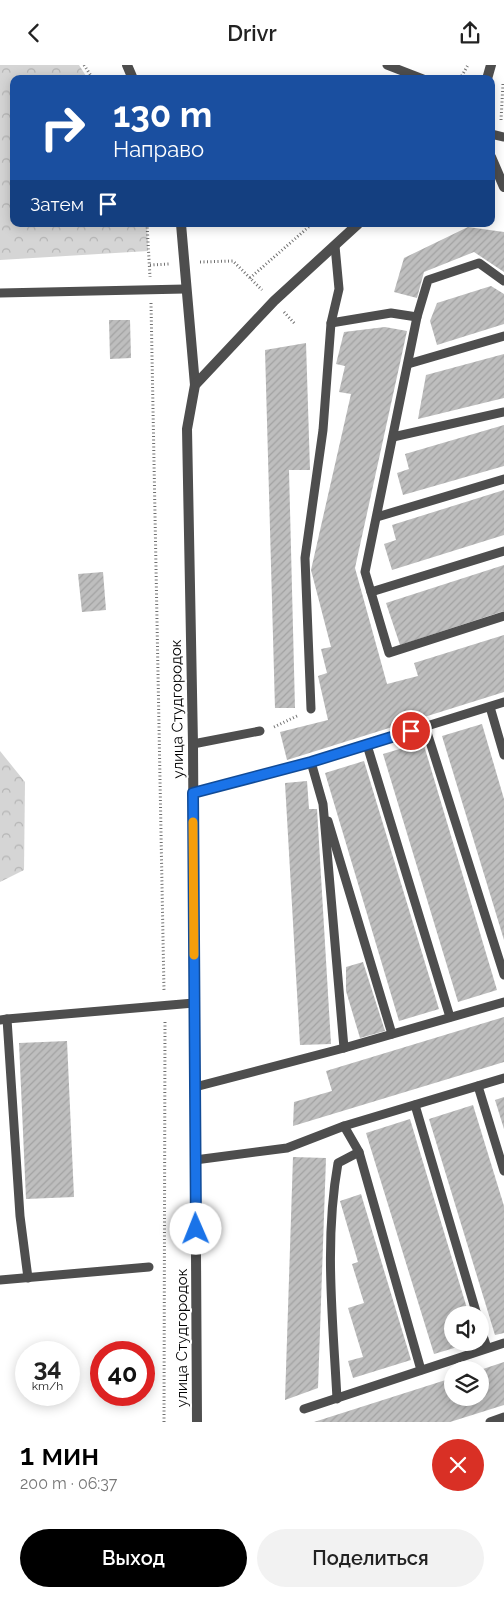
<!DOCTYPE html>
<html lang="ru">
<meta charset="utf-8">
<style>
body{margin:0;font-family:Raleway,sans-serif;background:#f2f2f2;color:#222;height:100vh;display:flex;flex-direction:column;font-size:19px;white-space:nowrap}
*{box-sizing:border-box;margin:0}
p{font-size:16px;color:#767676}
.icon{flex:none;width:28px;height:28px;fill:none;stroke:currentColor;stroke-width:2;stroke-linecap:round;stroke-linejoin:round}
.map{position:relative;height:1357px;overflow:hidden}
.drawer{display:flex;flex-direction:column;background:#fff;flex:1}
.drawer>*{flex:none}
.top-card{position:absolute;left:10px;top:10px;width:485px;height:152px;border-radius:10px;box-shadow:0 2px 12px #0003;background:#1a4fa0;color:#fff;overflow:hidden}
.fabs{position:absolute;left:444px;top:1241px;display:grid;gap:10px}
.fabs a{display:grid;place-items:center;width:45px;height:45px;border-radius:50%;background:#fff;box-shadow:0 2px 12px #0003;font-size:25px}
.speed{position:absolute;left:15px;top:1276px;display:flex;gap:10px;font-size:25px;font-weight:700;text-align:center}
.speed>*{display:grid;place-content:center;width:65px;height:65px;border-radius:50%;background:#fff;box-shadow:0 2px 12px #0003;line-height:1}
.speed small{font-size:12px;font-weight:400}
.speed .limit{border:8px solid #d22;background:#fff;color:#111}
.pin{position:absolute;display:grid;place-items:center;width:42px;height:42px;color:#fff;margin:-21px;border:2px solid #fff;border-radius:50%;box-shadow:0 1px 5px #0007}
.me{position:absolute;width:55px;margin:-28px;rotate:359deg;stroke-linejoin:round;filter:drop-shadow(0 0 4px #0008)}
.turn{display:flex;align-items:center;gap:18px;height:105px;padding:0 20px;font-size:22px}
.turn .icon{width:65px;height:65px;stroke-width:2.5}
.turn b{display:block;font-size:35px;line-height:42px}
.then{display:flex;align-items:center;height:48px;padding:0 20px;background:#0003;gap:10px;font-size:19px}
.round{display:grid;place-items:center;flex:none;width:52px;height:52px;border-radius:26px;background:#f2f2f2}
.summary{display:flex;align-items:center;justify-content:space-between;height:85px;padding:0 20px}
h1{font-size:30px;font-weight:600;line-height:38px;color:#000}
.cta{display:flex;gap:10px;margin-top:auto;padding:10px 20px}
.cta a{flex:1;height:58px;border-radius:30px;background:#000;color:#fff;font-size:20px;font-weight:600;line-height:58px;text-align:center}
.cta a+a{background:#f2f2f2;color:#222}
header{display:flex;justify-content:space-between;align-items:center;height:65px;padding:0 20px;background:#fff;font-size:22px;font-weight:600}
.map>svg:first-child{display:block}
.forest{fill:url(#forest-crowns)}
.building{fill:url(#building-hatch)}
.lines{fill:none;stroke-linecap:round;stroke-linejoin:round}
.path{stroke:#707070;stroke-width:3;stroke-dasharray:1 2.5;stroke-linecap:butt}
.service{stroke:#4e4e4e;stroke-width:9}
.minor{stroke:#4e4e4e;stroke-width:10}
.tertiary{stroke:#4e4e4e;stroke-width:10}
.route-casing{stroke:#114b97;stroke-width:12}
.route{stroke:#1a73e8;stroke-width:9}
.slow{stroke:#f59e0b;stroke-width:9}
.labels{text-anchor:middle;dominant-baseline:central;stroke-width:4;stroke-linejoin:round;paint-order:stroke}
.street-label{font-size:15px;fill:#000;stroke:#fff}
</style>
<header><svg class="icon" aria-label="back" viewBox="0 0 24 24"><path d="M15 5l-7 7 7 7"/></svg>Drivr<svg class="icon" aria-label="share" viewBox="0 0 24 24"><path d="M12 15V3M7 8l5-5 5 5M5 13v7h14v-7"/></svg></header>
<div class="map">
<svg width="504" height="1357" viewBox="0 0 504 1357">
<defs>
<pattern id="forest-crowns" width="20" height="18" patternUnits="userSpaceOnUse" patternTransform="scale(1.25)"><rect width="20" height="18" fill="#d5d5d5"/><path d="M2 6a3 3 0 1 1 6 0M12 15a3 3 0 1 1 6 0" fill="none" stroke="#b5b5b5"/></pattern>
<pattern id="building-hatch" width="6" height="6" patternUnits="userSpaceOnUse" patternTransform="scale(1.25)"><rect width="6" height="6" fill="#bebebe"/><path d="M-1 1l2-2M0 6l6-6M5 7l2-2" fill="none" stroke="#a2a2a2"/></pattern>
</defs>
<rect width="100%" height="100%" fill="#fff"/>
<g class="forest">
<path d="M 0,0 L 79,0 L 88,14 L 14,14 L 14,159 L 147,159 L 148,186 L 0,195 Z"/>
<path d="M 0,686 L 25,717 L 24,805 L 0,817 Z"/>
</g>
<g class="building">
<path d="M 468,162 L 504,167 L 504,207 L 474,187 L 424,207 L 417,233 L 394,227 L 404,193 Z"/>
<path d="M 491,221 L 504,229 L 504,259 L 437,280 L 430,256 L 437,238 Z"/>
<path d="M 109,255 L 130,255 L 131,293 L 110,294 Z"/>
<path d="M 385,262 L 407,266 L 355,503 L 387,619 L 418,611 L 414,598 L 504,570 L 504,627 L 287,695 L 280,667 L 328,655 L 318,611 L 327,608 L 321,584 L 331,582 L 311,505 L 351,329 L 339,327 L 345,301 L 336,299 L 344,267 Z"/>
<path d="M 306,278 L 310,405 L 289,405 L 295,643 L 275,643 L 265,285 Z"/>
<path d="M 504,289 L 504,333 L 418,354 L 426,310 Z"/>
<path d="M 504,360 L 504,401 L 403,430 L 397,408 L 409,404 L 405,389 Z"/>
<path d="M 504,425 L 504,470 L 392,505 L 384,479 L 396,475 L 392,460 Z"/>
<path d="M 504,500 L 504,546 L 400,580 L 386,538 Z"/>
<path d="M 103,507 L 106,545 L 82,547 L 78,509 Z"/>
<path d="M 482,659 L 504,734 L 504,875 L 442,671 Z"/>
<path d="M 423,677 L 497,925 L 458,937 L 383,689 Z"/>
<path d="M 364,696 L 439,944 L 399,956 L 325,708 Z"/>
<path d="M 307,716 L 309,744 L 317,744 L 331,979 L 300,980 L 285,718 Z"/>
<path d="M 363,897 L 385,966 L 360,973 L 346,926 L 346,902 Z"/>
<path d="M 504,952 L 504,997 L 293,1061 L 294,1037 L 332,1026 L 326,1006 Z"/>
<path d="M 67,976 L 74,1132 L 26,1134 L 19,978 Z"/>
<path d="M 504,1032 L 504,1064 L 495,1035 Z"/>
<path d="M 473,1040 L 504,1141 L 504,1268 L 495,1270 L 429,1054 Z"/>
<path d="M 410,1054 L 469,1250 L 452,1250 L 452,1278 L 471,1278 L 434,1289 L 366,1068 Z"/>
<path d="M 293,1092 L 326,1093 L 318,1323 L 285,1335 Z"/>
<path d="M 361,1129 L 411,1295 L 353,1313 L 348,1296 L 363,1292 L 348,1243 L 364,1238 L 352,1199 L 358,1197 L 340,1136 Z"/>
<path d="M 504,1297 L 504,1340 L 450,1357 L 314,1357 L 452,1313 L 452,1332 L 480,1332 L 480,1305 Z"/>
</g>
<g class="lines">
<g class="path">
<path d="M 84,0 L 93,14"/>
<path d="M 460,14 L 468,0"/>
<path d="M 501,55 L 503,19"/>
<path d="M 147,159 L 150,212"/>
<path d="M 200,197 L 233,196 L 262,225"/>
<path d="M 150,200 L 169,199"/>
<path d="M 250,213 L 312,159"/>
<path d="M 151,238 L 164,926"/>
<path d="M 284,247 L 295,259"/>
<path d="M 274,662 L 297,651"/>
<path d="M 164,1357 L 165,955"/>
</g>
<g class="service">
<path d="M 387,0 L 423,14"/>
<path d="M 491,69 L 504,72"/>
<path d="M 504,216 L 479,198 L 428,215 L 417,252 L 365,507 L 389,588 L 504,551"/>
<path d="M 0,228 L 185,224"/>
<path d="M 331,258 L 391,248 L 417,252"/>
<path d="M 408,299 L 504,271"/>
<path d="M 393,372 L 504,347"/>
<path d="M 377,452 L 504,414"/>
<path d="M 371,527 L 504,486"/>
<path d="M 490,642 L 504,690"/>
<path d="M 311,644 L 305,493 L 323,365 L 331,258 L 339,224 L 335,181"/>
<path d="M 425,661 L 504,910"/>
<path d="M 193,679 L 260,666"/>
<path d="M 367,680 L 450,952"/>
<path d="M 311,697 L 504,637"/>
<path d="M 193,728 L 311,697 L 323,739 L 344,983 L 195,1022"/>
<path d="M 328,756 L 392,969"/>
<path d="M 7,954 L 194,938"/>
<path d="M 0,955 L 7,954 L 20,1151 L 28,1213"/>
<path d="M 344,983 L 504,937"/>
<path d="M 478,1021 L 504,1106"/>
<path d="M 415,1040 L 477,1250"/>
<path d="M 344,1061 L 359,1087 L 421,1305"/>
<path d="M 195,1095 L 287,1083 L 344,1061 L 504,1013"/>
<path d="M 0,1215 L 149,1202"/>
<path d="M 480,1261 L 487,1283"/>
<path d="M 337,1334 C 333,1256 324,1176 338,1098 L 359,1087"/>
<path d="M 304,1344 L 504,1278"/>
<path d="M 490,1357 L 504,1352"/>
</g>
<g class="minor">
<path d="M 127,0 L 133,14"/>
<path d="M 491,92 L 504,122"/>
<path d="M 181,159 L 195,320"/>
</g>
<g class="tertiary">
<path d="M 487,14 L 491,0"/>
<path d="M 197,1357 L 193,679 L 187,364 L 195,320 L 274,236 L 358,159"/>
</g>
</g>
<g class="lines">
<defs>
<path id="route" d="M 196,1164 L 193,728 L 311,697 L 411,666"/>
</defs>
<use href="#route" class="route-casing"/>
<use href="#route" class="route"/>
<path class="slow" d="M 193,757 L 194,890"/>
</g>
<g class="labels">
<g class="street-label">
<text transform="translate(177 644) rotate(-91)">улица Студгородок</text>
<text transform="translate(182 1273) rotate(-90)">улица Студгородок</text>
</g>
</g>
</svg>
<div class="fabs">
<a><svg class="icon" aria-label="sound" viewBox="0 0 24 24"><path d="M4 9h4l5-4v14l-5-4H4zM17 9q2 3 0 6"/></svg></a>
<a><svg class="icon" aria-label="layers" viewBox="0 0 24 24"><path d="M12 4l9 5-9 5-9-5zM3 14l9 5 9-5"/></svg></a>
</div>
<div class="speed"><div>34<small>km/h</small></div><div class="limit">40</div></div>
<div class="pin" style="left:411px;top:666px;background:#d93025"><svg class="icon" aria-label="arrive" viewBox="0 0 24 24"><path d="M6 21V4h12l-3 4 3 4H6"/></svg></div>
<svg class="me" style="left:196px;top:1164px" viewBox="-20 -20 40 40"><circle r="19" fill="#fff"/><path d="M0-13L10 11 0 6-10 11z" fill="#1a73e8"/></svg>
<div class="top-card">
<div class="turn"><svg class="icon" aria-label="right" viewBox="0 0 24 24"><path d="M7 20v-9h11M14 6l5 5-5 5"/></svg><div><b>130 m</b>Направо</div></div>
<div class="then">Затем<svg class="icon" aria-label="arrive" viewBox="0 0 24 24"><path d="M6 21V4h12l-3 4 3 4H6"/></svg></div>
</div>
</div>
<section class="drawer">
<div class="summary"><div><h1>1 мин</h1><p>200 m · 06:37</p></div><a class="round" style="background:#d93025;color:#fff"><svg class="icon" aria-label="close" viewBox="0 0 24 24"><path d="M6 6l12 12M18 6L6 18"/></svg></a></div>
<div class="cta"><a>Выход</a><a>Поделиться</a></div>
</section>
